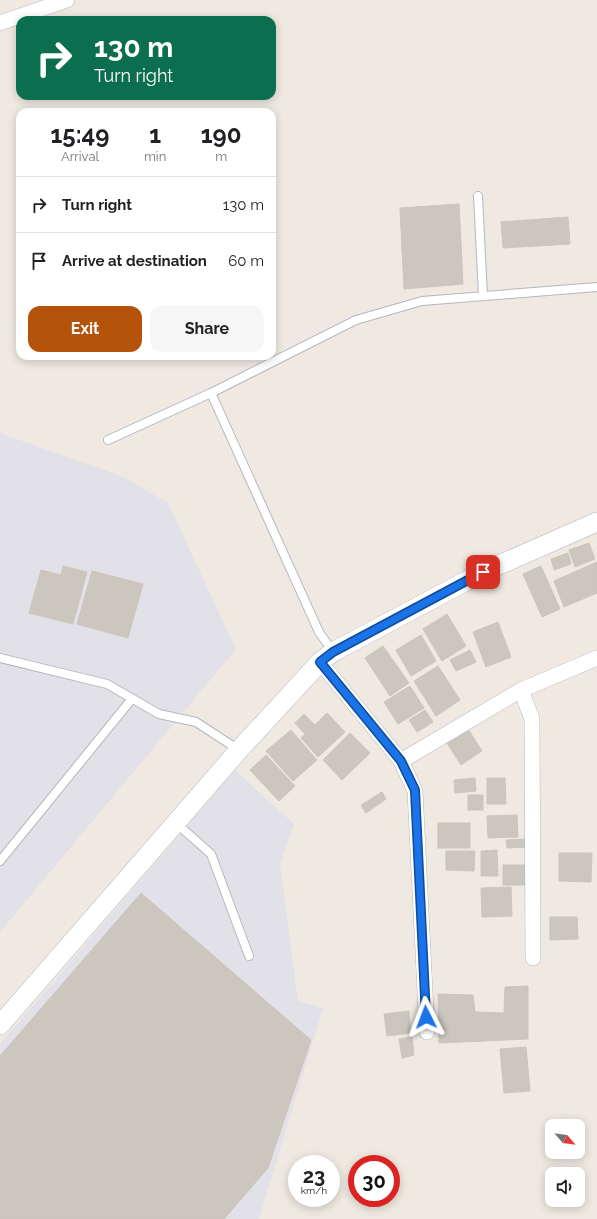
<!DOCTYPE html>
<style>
body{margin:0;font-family:Raleway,sans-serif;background:#f6f6f6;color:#202124;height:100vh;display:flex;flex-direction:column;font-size:15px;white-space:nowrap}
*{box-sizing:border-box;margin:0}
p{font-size:13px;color:#757577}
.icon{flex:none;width:22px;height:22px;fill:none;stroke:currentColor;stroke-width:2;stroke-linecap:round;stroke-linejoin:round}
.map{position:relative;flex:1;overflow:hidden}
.details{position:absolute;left:16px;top:108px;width:260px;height:252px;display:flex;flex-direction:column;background:#fff;border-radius:12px;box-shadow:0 2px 10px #0003}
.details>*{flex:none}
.hud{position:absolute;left:16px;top:16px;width:260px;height:84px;border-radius:12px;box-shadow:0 2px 10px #0003;background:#0b6e4f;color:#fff;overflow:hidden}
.needle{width:26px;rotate:118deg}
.tools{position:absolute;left:545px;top:1119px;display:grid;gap:8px}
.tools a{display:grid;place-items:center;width:40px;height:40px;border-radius:8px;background:#fff;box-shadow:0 2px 10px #0003;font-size:20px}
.speed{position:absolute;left:288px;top:1155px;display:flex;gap:8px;font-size:20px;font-weight:700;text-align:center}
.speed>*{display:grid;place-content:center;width:52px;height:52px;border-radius:50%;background:#fff;box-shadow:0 2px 10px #0003;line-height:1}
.speed small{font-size:10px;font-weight:400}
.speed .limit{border:6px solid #d22;background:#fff;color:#111}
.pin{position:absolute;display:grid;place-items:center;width:34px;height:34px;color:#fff;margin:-17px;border-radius:8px;box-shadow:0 2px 6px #0006}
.me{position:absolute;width:44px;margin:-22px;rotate:357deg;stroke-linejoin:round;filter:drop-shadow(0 0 3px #0008)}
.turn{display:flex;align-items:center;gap:14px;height:84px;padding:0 12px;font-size:18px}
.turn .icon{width:52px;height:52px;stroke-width:2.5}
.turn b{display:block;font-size:28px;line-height:34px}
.eta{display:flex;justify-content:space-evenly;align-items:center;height:68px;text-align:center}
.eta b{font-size:24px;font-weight:700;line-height:28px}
.action{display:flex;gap:8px;margin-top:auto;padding:8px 12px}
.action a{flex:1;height:46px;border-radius:12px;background:#b45309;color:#fff;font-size:16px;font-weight:700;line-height:46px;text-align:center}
.action a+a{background:#f6f6f6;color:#202124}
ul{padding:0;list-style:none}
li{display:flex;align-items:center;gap:12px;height:56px;padding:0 12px;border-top:1px solid #e0e0e0}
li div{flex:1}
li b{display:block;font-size:15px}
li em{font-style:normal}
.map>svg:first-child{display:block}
.industrial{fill:#e3e1e8}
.building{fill:#cbc7bf;stroke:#cbc5ba}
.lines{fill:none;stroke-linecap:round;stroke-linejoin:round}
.service-casing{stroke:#b4b7c1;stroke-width:10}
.minor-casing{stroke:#b4b7c1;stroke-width:16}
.tertiary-casing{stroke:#b4b7c1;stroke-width:20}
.service{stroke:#fff;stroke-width:8}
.minor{stroke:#fff;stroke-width:15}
.tertiary{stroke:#fff;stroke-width:19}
.route-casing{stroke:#114b97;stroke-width:10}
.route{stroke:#1a73e8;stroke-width:7}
</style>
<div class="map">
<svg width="597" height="1219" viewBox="0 0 597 1219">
<rect width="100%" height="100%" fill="#efe9e1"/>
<g class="industrial">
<path d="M 0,433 L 124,477 L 168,503 L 236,649 L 0,932 Z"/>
<path d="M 235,770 L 294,824 L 280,864 L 298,1001 L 323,1008 L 259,1219 L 0,1219 L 0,1044 Z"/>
</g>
<g class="building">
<path d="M 459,204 L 463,284 L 404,289 L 400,208 Z"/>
<path d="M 568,217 L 570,244 L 503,248 L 501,222 Z"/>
<path d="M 589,543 L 595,559 L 575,567 L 569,550 Z"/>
<path d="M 568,553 L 571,564 L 554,570 L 551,559 Z"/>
<path d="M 597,562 L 597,593 L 564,607 L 554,581 Z"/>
<path d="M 63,566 L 87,572 L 73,624 L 29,613 L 41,570 L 61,575 Z"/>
<path d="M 541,566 L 560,609 L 542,617 L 523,574 Z"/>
<path d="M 92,571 L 143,584 L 128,638 L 77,624 Z"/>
<path d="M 447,614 L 466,646 L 442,661 L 423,629 Z"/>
<path d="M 498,622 L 511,657 L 486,667 L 473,632 Z"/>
<path d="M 421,635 L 436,661 L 411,676 L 396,650 Z"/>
<path d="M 383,646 L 409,683 L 390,696 L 365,658 Z"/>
<path d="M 470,650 L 476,662 L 456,671 L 450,660 Z"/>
<path d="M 438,666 L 460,700 L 436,716 L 414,681 Z"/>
<path d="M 410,686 L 424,708 L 398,724 L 384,702 Z"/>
<path d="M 425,710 L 433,722 L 417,732 L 409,720 Z"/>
<path d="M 327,713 L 345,732 L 318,757 L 301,738 L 305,734 L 295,723 L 304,714 L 315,725 Z"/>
<path d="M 468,729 L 482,751 L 461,765 L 447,743 Z"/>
<path d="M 291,730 L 317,760 L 293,781 L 266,751 Z"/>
<path d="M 350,733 L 370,753 L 342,780 L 323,760 Z"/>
<path d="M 266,755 L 295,786 L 279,801 L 250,770 Z"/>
<path d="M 475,778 L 476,791 L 455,793 L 454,780 Z"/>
<path d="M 487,778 L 505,778 L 506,804 L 487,804 Z"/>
<path d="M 382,792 L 386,799 L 366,813 L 361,805 Z"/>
<rect x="468" y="795" width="15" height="15"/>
<path d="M 517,815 L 518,837 L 488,838 L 487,816 Z"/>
<rect x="438" y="823" width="32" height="25"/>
<path d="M 525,839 L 526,847 L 507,848 L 506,840 Z"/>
<path d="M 497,850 L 498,876 L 481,876 L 481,851 Z"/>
<path d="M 446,851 L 475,851 L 474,871 L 446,870 Z"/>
<path d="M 559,853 L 592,853 L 591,882 L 559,881 Z"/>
<rect x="503" y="865" width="22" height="20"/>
<path d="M 511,887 L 512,916 L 482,917 L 481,888 Z"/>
<path d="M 141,893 L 311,1040 L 268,1168 L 224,1219 L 0,1219 L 0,1056 Z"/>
<path d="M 550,917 L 577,917 L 578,939 L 550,940 Z"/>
<path d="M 528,986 L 528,1039 L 439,1043 L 438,994 L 473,995 L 475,1012 L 504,1013 L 505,987 Z"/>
<path d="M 409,1011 L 411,1033 L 387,1036 L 384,1014 Z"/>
<path d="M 412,1037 L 414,1055 L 402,1058 L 399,1039 Z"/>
<path d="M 526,1047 L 530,1091 L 504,1093 L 500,1049 Z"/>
</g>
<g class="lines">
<defs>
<g id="service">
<path d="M 478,196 L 483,296"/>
<path d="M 211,393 L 319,632 L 333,652"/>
<path d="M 108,440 L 211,393 L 356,320 L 422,301 L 597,287"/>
<path d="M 0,658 L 107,684 L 159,714 L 196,722 L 239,750"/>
<path d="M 176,823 L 211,854 L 249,956"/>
<path d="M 0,861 L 131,700"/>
</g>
<g id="minor">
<path d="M 0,23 L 67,0"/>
<path d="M 320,662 L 401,761 L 415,791 L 427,1032"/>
<path d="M 521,690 L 532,719 L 533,958"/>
<path d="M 401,761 L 521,690 L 597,658"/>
</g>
<path id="tertiary" d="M 0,1025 L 239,750 L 320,662 L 333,652 L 483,572 L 597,522"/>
</defs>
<use href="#service" class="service-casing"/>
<use href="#minor" class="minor-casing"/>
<use href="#tertiary" class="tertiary-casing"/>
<use href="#service" class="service"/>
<use href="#minor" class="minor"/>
<use href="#tertiary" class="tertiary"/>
</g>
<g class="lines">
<defs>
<path id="route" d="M 426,1017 L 415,790 L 401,761 L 320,662 L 333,652 L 483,572"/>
</defs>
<use href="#route" class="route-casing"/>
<use href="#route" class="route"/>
</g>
</svg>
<div class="tools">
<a><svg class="needle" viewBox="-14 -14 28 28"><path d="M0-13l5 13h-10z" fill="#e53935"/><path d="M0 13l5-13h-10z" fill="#757577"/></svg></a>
<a><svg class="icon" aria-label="sound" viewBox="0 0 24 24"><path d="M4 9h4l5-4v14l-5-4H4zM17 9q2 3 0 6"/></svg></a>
</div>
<div class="speed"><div>23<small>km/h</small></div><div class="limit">30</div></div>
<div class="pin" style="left:483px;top:572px;background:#d93025"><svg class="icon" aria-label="arrive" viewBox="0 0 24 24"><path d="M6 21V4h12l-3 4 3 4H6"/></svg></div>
<svg class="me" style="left:426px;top:1017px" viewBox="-20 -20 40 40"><path d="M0-17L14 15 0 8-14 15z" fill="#1a73e8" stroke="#fff" stroke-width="4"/></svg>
<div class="hud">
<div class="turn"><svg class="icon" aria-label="right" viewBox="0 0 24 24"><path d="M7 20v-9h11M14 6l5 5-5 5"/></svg><div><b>130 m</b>Turn right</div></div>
</div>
<section class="details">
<div class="eta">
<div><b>15:49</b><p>Arrival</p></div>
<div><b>1</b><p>min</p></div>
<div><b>190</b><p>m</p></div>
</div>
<ul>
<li><svg class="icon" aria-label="right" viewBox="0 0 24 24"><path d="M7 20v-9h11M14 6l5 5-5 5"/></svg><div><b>Turn right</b></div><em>130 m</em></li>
<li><svg class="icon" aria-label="arrive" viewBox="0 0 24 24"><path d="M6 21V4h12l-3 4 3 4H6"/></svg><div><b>Arrive at destination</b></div><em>60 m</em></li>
</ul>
<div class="action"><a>Exit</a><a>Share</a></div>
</section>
</div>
